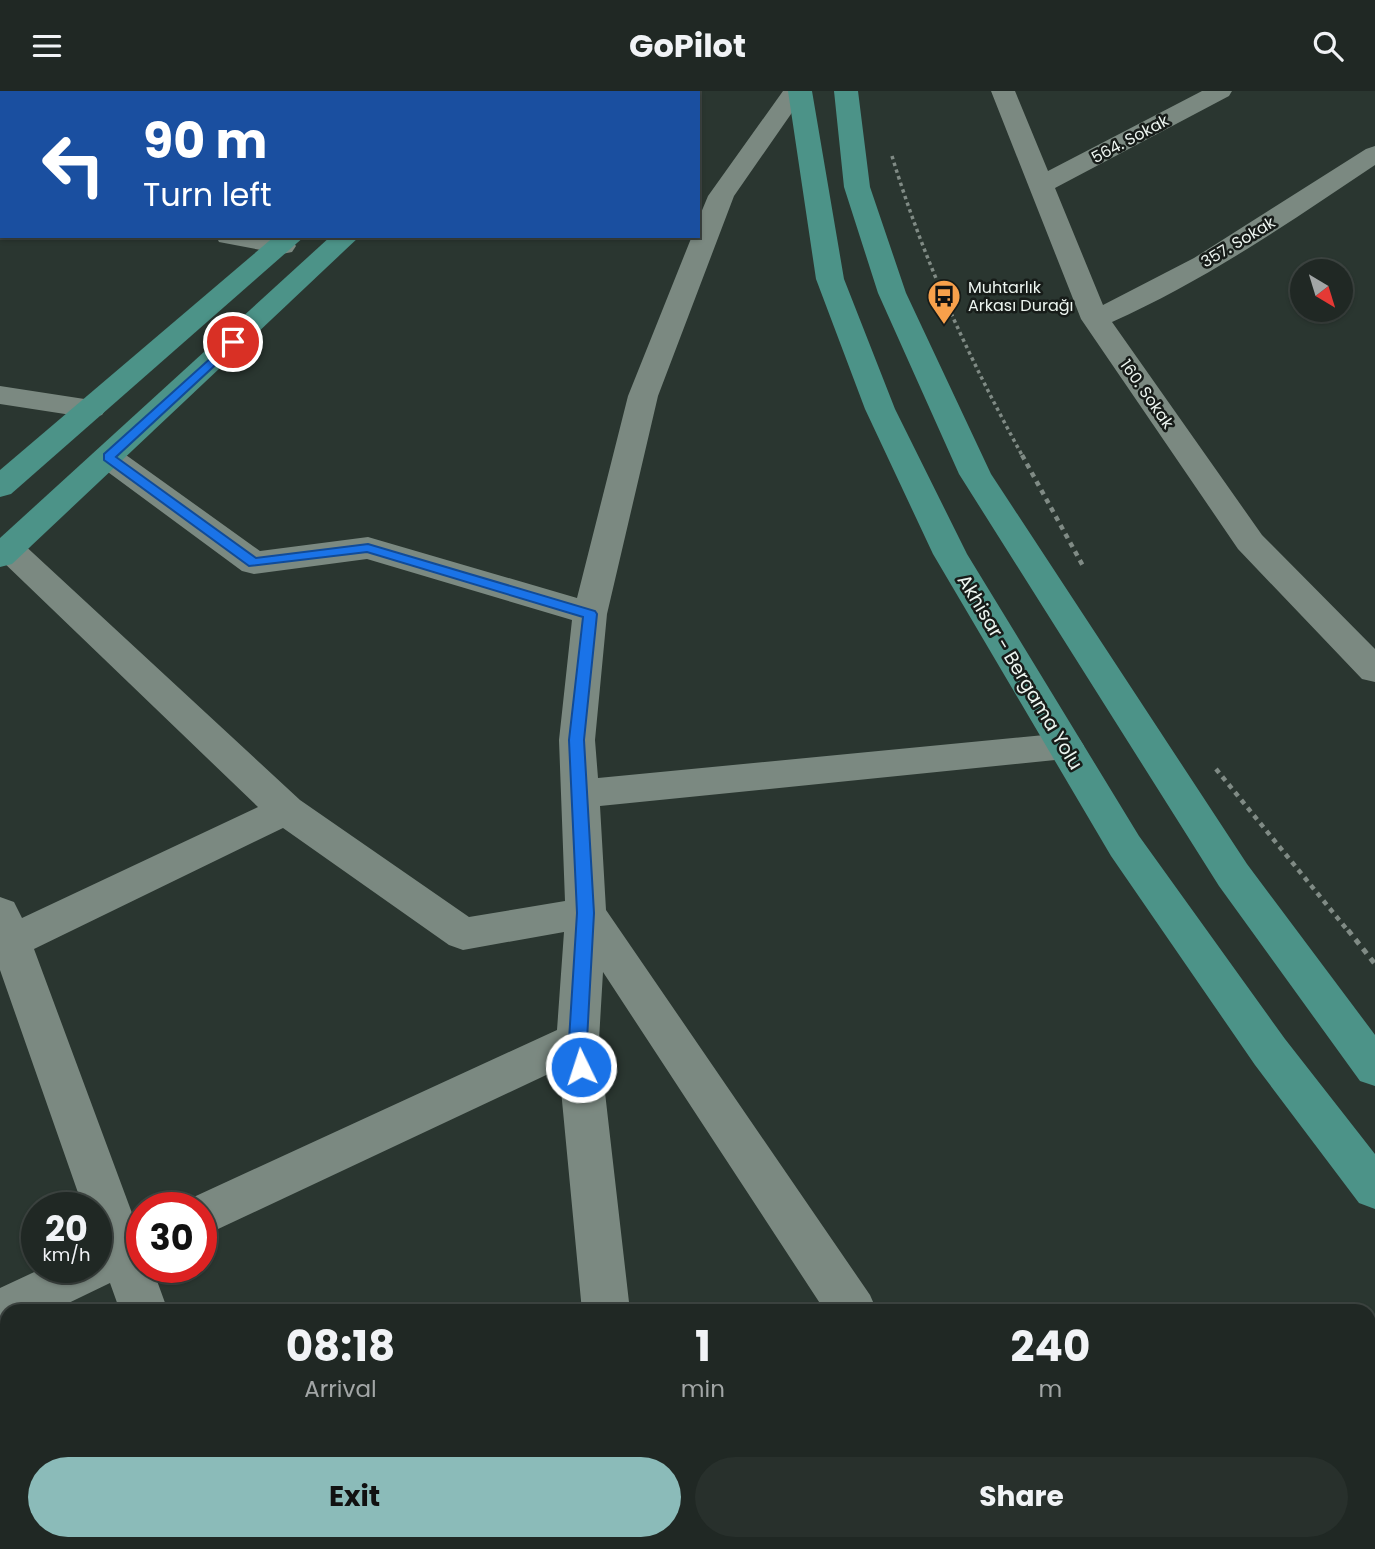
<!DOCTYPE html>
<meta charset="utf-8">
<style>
body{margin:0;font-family:Poppins,sans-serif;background:#28302c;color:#f1f3f6;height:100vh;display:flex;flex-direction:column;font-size:26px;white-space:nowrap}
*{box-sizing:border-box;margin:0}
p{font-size:23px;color:#a2a6a6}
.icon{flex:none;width:38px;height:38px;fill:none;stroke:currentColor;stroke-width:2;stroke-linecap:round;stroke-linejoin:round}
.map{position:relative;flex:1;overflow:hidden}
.details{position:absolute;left:0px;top:1213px;width:1376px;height:247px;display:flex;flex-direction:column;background:#202824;border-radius:21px 21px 0 0;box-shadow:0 2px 5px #0004,0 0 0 2px #3d4441}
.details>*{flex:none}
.top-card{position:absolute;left:0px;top:0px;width:700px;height:147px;box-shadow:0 2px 5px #0004,0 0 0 2px #3d4441;background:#1a4fa0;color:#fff;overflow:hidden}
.needle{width:46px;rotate:142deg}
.tools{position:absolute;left:1290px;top:168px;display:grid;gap:14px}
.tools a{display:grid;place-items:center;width:63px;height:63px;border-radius:50%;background:#202824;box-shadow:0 2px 5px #0004,0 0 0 2px #3d4441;font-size:35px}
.speed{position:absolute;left:21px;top:1101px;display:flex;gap:14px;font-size:35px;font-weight:700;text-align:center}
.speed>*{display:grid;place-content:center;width:91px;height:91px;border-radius:50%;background:#202824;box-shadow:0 2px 5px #0004,0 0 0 2px #3d4441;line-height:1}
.speed small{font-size:18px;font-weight:400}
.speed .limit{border:10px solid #d22;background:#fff;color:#111}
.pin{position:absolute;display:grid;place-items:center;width:60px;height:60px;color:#fff;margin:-30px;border:4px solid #fff;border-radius:50%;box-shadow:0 2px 7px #0007}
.me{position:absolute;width:77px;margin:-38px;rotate:356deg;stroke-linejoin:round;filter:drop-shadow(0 0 5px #0008)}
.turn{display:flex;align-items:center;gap:24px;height:147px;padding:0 28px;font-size:32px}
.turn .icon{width:91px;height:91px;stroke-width:2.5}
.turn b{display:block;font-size:49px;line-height:60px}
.eta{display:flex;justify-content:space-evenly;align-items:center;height:119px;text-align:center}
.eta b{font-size:42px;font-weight:700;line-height:49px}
.cta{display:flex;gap:14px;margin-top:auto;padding:14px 28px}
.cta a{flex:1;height:80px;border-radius:42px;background:#8bbbb9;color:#111;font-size:28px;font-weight:700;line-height:80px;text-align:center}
.cta a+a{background:#28302c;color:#f1f3f6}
header{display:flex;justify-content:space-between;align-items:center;height:91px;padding:0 28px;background:#202824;font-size:32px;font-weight:700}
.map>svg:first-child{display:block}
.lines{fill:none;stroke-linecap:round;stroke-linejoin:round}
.path-far2{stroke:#808b85;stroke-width:3.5;stroke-dasharray:3.5 3.5;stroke-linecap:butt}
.path-far1{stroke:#808b85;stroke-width:4.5;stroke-dasharray:5 5;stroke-linecap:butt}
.path{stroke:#808b85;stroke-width:5;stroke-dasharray:6 6;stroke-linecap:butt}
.minor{fill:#7b8981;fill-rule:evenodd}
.major{fill:#4c9388;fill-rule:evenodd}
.route{fill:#1a73e8;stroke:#114b97;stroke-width:2}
.labels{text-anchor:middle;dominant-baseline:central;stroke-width:5;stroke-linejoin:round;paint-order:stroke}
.far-street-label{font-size:16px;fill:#edf5f0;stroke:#171c19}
.far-poi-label{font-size:16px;fill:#edf5f0;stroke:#171c19;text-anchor:start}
.street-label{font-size:19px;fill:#edf5f0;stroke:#171c19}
</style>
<header><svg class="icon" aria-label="menu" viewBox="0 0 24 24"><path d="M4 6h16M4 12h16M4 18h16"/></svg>GoPilot<svg class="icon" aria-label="search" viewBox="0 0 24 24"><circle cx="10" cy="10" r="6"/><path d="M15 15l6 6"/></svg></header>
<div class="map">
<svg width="1375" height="1458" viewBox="0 0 1375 1458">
<rect width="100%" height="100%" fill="#2a3630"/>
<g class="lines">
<path class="path-far2" d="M 892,65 C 924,171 970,269 1023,366"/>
<g class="path-far1">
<path d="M 1022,364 L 1083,475"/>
<path d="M 1216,678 L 1349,841"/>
</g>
<path class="path" d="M 1348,839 L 1375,873"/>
<g class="minor">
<path d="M 72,0 L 97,0 L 71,2 Z"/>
<path d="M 783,0 L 807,0 L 734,105 L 658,305 L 607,523 L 595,649 L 598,687 L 1065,642 L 1078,646 L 1084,655 L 1078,664 L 1065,668 L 600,715 L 606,819 L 870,1204 L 877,1220 L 825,1220 L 603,881 L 599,949 L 630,1220 L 582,1220 L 559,978 L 201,1146 L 201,1116 L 182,1116 L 185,1110 L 557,939 L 564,841 L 463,859 L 449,854 L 283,737 L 34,858 L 142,1149 L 142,1176 L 152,1176 L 168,1220 L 120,1220 L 110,1192 L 52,1220 L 7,1220 L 7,1241 L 0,1243 L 0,1197 L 45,1176 L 96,1176 L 96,1116 L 83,1116 L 0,879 L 0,806 L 14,811 L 22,827 L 258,716 L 0,468 L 0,449 L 8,446 L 20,450 L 300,709 L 469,826 L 565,810 L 559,649 L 572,529 L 367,468 L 254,483 L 242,480 L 97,373 L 92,366 L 97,359 L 108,357 L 119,359 L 260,460 L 368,446 L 577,507 L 628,305 L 692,145 L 698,145 L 698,129 L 708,105 Z"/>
<path d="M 991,0 L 1015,0 L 1048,80 L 1202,0 L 1232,0 L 1229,5 L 1055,97 L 1103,214 L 1194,167 L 1366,58 L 1375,55 L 1375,74 C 1290,131 1206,189 1112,231 L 1262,444 L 1375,558 L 1375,591 L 1362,588 L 1238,458 L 1081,228 Z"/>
<path d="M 2,62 L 2,78 L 0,79 L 0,63 Z"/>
<rect x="0" y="96" width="2" height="16"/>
<path d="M 216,145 L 273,145 L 292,149 L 296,155 L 292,161 L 282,163 L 219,151 Z"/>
<path d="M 0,295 L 91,309 L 102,312 L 106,318 L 102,324 L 91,327 L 0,313 Z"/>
<path d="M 201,1452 L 254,1452 L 255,1458 L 203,1458 Z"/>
<path d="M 604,1452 L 656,1452 L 657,1458 L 605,1458 Z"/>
<path d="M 984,1452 L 1037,1452 L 1039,1458 L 986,1458 Z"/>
</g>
<g class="major">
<path d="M 448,0 L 474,0 L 447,2 Z"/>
<path d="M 491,0 L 516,0 L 490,2 Z"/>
<path d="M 788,0 L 812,0 L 844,188 L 895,318 L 967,463 L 1139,745 L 1285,948 L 1375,1063 L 1375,1118 L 1359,1112 L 1255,974 L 1111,765 L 933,463 L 865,318 L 816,188 Z"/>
<path d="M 834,0 L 858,0 L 870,96 L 906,202 L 991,383 L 1247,773 L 1375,944 L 1375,995 L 1360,990 L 1219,795 L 959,383 L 878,202 L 844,96 Z"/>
<path d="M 275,145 L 305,145 L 11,403 L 0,406 L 0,379 Z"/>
<path d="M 331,145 L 360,145 L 12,473 L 0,476 L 0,447 Z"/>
</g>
</g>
<path class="route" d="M 233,247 L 238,248 L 238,253 L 116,366 L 256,467 L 368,453 L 595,520 L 597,523 L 584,649 L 594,822 L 587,949 L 590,976 L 587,982 L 581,984 L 575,982 L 569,949 L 577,822 L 569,649 L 583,526 L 367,461 L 249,475 L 104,369 L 104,363 Z"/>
<defs>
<symbol id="bus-pin" viewBox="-11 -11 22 30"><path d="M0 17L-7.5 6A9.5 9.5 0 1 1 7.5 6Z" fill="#f8a04b" stroke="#171c19"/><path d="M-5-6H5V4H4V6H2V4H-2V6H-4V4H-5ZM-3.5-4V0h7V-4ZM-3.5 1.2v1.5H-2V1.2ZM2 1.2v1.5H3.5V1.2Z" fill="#111"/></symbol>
</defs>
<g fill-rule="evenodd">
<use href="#bus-pin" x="925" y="186" width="38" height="52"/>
</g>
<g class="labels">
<g class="far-street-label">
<text transform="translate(1130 48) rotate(-28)">564. Sokak</text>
<text transform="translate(1238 151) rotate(-31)">357. Sokak</text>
<text transform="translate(1147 303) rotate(55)">160. Sokak</text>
</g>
<g class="far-poi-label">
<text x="968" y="196">Muhtarlık<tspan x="968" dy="18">Arkası Durağı</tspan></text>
</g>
<g class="street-label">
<text transform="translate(1020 581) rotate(59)">Akhisar - Bergama Yolu</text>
</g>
</g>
</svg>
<div class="tools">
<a><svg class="needle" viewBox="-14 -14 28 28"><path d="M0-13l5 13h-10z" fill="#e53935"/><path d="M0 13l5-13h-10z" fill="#a2a6a6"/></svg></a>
</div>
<div class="speed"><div>20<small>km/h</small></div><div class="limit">30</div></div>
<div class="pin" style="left:233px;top:251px;background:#d93025"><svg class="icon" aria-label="arrive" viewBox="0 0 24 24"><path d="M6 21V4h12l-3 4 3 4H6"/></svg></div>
<svg class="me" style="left:581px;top:976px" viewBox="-20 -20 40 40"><circle r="17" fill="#1a73e8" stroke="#fff" stroke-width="3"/><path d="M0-11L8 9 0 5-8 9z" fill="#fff"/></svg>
<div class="top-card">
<div class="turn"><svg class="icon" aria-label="left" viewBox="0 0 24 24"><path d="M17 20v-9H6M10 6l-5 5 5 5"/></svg><div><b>90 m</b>Turn left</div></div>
</div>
<section class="details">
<div class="eta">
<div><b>08:18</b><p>Arrival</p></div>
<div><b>1</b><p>min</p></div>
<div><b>240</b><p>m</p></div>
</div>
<div class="cta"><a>Exit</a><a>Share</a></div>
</section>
</div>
